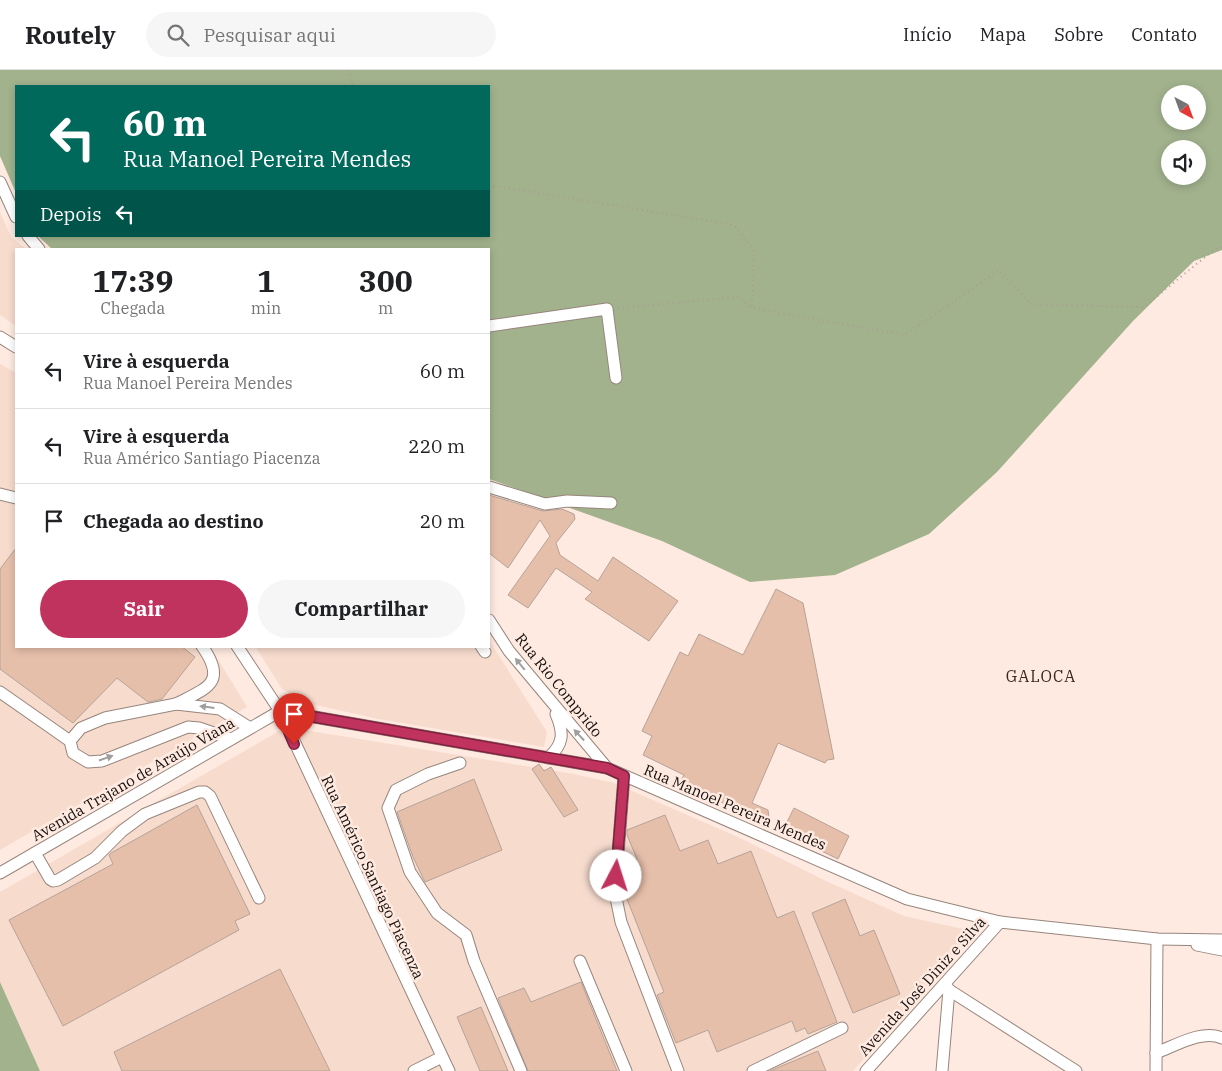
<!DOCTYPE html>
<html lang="pt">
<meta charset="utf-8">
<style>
body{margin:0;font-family:"IBM Plex Serif",serif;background:#f6f6f6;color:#202124;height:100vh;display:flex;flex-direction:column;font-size:19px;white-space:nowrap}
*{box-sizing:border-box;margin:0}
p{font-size:16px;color:#757577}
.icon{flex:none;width:28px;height:28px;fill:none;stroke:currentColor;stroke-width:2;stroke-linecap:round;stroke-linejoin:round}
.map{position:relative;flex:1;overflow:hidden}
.sheet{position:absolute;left:15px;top:178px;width:475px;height:400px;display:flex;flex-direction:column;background:#fff;border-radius:0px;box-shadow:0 2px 8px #0003}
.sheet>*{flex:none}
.hud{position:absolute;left:15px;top:15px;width:475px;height:152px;border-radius:0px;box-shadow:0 2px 8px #0003;background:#00695c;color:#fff;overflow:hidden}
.needle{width:32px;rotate:139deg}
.controls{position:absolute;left:1161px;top:15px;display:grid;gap:10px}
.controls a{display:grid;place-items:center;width:45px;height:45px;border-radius:50%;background:#fff;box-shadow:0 2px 8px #0003;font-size:25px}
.pin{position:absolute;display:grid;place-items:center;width:42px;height:42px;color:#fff;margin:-51px -21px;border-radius:50% 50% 50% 0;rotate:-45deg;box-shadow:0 0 5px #0007}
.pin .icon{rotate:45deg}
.me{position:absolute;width:55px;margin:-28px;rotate:5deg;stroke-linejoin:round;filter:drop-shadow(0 0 4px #0008)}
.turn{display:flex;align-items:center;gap:18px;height:105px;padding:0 25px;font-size:22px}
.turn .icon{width:65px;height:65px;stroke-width:2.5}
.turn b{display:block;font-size:35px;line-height:42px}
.then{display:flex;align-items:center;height:48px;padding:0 25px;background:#0003;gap:10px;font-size:19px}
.eta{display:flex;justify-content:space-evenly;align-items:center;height:85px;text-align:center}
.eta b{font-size:30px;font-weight:800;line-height:35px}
.primary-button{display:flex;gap:10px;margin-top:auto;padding:10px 25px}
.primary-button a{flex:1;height:58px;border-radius:30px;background:#c1335f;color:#fff;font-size:20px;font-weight:800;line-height:58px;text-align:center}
.primary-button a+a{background:#f6f6f6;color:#202124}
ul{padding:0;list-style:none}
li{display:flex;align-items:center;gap:15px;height:75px;padding:0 25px;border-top:1px solid #e0e0e0}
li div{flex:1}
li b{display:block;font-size:19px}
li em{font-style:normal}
header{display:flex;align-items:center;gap:30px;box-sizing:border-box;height:70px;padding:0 25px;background:#fff;border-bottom:1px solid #e0e0e0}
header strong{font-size:24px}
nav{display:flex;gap:28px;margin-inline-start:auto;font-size:18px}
.search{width:350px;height:45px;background:#f6f6f6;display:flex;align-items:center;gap:12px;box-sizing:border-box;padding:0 18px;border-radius:28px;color:#757577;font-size:19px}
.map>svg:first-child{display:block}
.built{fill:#f7dcce}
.forest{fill:#a2b28d;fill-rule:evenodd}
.building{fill:#e6bfaa;stroke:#b5a399}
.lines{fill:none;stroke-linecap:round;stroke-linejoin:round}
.minor-casing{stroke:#97857c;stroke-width:13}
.path{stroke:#ab9c94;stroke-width:2;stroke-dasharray:1 4;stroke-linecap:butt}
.minor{stroke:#fff;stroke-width:11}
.oneway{fill:#a19f9e}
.route-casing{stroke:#7d213e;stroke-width:12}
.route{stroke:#c1335f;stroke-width:9}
.labels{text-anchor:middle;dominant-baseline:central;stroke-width:5;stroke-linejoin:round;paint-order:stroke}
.street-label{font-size:15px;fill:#150f0c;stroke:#feeae0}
.neighbourhood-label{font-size:16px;letter-spacing:1px;fill:#362820;stroke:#feeae0}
</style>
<header>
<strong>Routely</strong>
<div class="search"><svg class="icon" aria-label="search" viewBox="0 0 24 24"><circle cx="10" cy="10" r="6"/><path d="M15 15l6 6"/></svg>Pesquisar aqui</div>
<nav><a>Início</a><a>Mapa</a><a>Sobre</a><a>Contato</a></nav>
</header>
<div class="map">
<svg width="1222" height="1001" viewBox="0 0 1222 1001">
<rect width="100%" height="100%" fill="#feeae0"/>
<g class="built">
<path d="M 0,142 L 11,167 L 26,179 L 16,179 L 16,256 L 0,245 Z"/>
<path d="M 0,294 L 16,303 L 16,576 L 210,576 L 247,637 L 0,780 Z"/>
<path d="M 489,570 L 547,662 L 544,677 L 378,649 L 307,633 L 282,619 L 255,576 L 489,576 Z"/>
<path d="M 286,657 L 574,704 L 614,713 L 738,767 L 826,811 L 904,846 L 977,862 L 853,1001 L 40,1001 L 0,912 L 0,822 Z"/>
</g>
<g class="forest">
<path d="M 0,0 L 1222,0 L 1222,180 L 1194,191 L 1133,251 L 997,402 L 929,464 L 835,505 L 750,512 L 662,471 L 489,409 L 489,179 L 52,179 L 38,166 L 489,166 L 489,16 L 16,16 L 16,123 L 0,86 ZM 1170,24 L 1198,24 L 1198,51 L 1170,51 ZM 1170,79 L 1198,79 L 1198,106 L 1170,106 Z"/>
<path d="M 0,912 L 40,1001 L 0,1001 Z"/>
</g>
<g class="building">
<path d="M 489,425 L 543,441 L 562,439 L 574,444 L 575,449 L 556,473 L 560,485 L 598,511 L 613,487 L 678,531 L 649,571 L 585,529 L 592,522 L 556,498 L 528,538 L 508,525 L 550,466 L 540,450 L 508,498 L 489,483 Z"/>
<path d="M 16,478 L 16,576 L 181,576 L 195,587 L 162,629 L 148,632 L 117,608 L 73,653 L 0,599 L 0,499 Z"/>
<path d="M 776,519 L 803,533 L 834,689 L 827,690 L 825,693 L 778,673 L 752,733 L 768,740 L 770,756 L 680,712 L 684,705 L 643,685 L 652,666 L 642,661 L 680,582 L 688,586 L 699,564 L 743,585 Z"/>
<path d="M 539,694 L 544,701 L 551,697 L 578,740 L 564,747 L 532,699 Z"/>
<path d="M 474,709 L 502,780 L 425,812 L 413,787 L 397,742 Z"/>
<path d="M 197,735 L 250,844 L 235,851 L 239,860 L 63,956 L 9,850 L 113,794 L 109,785 L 111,783 Z"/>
<path d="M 794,738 L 849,766 L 838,789 L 782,762 Z"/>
<path d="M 665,745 L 680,781 L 708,770 L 718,794 L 751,781 L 777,848 L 794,841 L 837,952 L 808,964 L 805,958 L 796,962 L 792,951 L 717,982 L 708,960 L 676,973 L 657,925 L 664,922 L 623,819 L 630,815 L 624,801 L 625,793 L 637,789 L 627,765 L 627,760 Z"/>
<path d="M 845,829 L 860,866 L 874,860 L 900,924 L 853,943 L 812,843 Z"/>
<path d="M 280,899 L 330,1001 L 122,1001 L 114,982 Z"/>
<path d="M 581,912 L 617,1001 L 528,1001 L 498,928 L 524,918 L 531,932 Z"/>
<path d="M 481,937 L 508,1001 L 480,1001 L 457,947 Z"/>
<path d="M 818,981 L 826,1001 L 770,1001 L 784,995 Z"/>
</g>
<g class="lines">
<defs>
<g id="minor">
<path d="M 0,112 L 16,147"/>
<path d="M 28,166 L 39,179"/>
<path d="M 489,256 L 607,239 L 616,308"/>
<path d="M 0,267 L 16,277"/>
<path d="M 489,417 L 545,434 L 567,431 L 611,433"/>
<path d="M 0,424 L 16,428"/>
<path d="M 489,550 L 509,581 L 607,698"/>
<path d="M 237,576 L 280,641 L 449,1001"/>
<path d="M 481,576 L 485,582"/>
<path d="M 0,622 L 70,671 L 73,683 L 88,692 L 102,691 L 188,657 L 199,658 L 231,669"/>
<path d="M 176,634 C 207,618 228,613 202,576"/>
<path d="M 280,641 L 607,698 L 907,829 L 1000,852 L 1157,869 L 1222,870"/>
<path d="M 70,671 L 81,658 L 105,648 L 176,634 L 220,639 L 250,658"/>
<path d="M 548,688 C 564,674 564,663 556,644"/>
<path d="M 460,693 L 428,704 L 396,720 L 388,738 L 410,802 L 437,843 L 466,865 L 474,891 L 521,1001"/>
<path d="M 624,706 L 615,823 L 621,852 L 678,1001"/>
<path d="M 35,783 L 50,809 L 53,811 L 58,810 L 95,788 L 122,761 L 145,744 L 199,722 L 205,722 L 210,726 L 259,828"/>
<path d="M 0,803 L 280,641"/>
<path d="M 1197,875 L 1222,880"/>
<path d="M 580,891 L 626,1001"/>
<path d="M 949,920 L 1076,1001"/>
<path d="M 1156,983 C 1175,976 1202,959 1222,968"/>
<path d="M 414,1001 L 442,987"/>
<path d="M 753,1001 L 842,958"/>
<path d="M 866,1001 L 1000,852"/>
<path d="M 942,1001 L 949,920 L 946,915"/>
<path d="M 1156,1001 L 1157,869"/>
</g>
</defs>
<use href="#minor" class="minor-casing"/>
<g class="path">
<path d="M 349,0 L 353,16"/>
<path d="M 489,115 L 734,155 L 754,181 L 752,238 L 905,265 L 999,200 L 1031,234 L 1144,237 L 1215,179 L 1222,177"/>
<path d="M 618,238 L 738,227 L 752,238"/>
</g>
<use href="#minor" class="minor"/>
</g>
<defs><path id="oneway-solid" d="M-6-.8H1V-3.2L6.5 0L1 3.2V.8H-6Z" transform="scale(1.25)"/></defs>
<g class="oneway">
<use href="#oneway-solid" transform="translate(520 594) rotate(-129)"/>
<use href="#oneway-solid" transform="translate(207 637) rotate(-173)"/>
<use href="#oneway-solid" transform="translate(579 665) rotate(-133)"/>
<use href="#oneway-solid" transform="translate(106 688) rotate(-19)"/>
</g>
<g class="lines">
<defs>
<path id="route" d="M 294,674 L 280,641 L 607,698 L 624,706 L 616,806"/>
</defs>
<use href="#route" class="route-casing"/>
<use href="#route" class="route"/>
</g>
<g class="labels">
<g class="street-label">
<text transform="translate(559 615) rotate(51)">Rua Rio Comprido</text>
<text transform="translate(133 709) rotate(-30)">Avenida Trajano de Araújo Viana</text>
<text transform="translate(735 737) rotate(23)">Rua Manoel Pereira Mendes</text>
<text transform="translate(373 807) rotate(65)">Rua Américo Santiago Piacenza</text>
<text transform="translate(922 916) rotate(-48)">Avenida José Diniz e Silva</text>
</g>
<g class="neighbourhood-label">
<text x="1041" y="606">GALOCA</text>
</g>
</g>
</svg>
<div class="controls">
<a><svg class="needle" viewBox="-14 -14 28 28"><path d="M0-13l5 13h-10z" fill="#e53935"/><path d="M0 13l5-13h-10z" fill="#757577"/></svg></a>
<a><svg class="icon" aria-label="sound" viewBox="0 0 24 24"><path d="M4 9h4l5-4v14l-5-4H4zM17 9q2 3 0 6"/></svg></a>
</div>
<div class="pin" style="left:294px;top:674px;background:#d93025"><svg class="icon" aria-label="arrive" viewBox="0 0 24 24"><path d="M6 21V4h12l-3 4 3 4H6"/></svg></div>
<svg class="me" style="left:616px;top:806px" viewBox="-20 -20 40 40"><circle r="19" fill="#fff"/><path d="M0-13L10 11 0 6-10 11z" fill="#c1335f"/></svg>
<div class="hud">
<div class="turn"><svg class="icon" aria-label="left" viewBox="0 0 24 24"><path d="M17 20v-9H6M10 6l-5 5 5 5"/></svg><div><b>60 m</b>Rua Manoel Pereira Mendes</div></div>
<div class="then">Depois<svg class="icon" aria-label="left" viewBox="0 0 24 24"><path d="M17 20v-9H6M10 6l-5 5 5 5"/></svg></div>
</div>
<section class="sheet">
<div class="eta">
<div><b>17:39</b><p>Chegada</p></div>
<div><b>1</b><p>min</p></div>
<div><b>300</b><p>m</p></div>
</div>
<ul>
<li><svg class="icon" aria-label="left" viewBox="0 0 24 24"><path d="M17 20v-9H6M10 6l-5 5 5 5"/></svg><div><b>Vire à esquerda</b><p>Rua Manoel Pereira Mendes</p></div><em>60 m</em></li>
<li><svg class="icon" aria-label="left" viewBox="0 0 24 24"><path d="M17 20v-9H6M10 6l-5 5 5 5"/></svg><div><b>Vire à esquerda</b><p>Rua Américo Santiago Piacenza</p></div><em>220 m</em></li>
<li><svg class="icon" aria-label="arrive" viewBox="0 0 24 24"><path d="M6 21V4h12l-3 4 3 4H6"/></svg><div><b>Chegada ao destino</b></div><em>20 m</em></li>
</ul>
<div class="primary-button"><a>Sair</a><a>Compartilhar</a></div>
</section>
</div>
